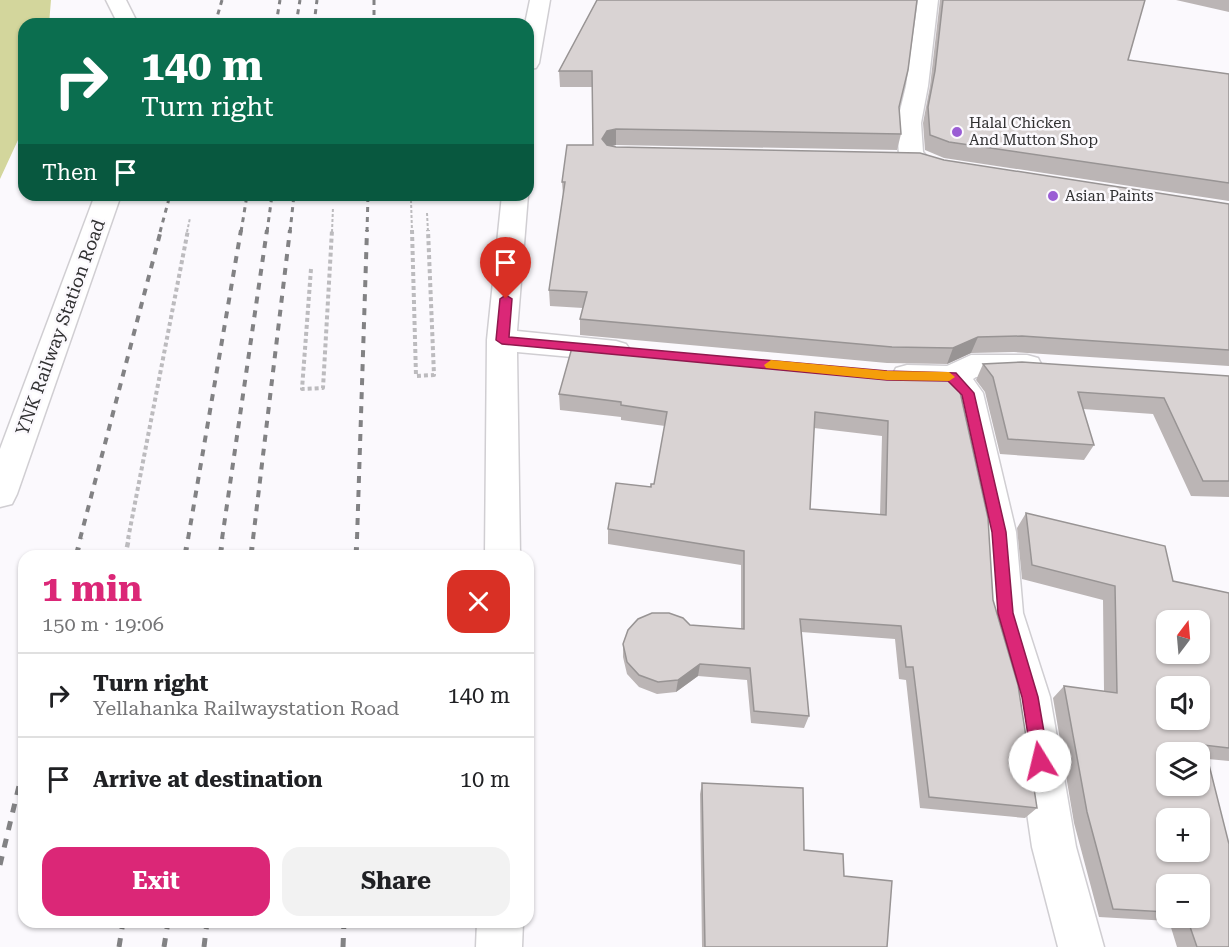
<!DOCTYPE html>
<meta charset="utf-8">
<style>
body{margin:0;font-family:"Roboto Serif",serif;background:#f2f2f2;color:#202124;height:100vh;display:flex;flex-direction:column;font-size:22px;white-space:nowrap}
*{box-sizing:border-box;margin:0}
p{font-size:20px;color:#757577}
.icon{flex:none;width:33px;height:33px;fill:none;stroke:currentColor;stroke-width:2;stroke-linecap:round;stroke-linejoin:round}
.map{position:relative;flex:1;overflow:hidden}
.panel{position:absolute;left:18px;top:550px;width:516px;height:378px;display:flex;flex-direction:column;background:#fff;border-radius:18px;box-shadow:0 2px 4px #0004}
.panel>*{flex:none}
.banner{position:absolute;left:18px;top:18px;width:516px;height:183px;border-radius:18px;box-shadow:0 2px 4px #0004;background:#0b6e4f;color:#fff;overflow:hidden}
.needle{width:39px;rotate:16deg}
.controls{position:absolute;left:1156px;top:610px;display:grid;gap:12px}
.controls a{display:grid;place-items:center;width:54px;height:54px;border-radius:12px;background:#fff;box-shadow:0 2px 4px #0004;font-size:30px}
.pin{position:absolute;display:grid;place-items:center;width:51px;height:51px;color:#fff;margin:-62px -26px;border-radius:50% 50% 50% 0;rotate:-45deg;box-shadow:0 0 6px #0007}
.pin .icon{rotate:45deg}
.me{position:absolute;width:66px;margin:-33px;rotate:351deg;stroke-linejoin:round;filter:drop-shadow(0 0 4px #0008)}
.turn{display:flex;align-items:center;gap:21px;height:126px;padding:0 24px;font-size:27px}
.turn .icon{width:78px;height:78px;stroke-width:2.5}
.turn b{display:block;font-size:42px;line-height:51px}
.then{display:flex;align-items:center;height:57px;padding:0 24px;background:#0003;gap:12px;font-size:22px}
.round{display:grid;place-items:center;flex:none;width:63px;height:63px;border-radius:18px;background:#f2f2f2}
.summary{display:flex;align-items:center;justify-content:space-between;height:102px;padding:0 24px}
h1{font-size:36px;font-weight:700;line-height:45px;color:#db2777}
.button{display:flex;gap:12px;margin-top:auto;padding:12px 24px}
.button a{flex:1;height:69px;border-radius:18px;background:#db2777;color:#fff;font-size:24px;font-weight:700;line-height:69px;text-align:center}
.button a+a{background:#f2f2f2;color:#202124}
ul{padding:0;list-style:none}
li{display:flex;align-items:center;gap:18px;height:84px;padding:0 24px;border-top:2px solid #e0e0e0}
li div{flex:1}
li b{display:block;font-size:22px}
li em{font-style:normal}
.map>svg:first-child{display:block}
.green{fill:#d3d69c}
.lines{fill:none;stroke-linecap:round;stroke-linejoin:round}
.minor-casing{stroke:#d0ced2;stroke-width:3}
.path-far2{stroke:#bcbbbe;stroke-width:2;stroke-dasharray:3 2;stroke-linecap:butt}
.path-far1{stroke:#bcbbbe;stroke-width:4;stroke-dasharray:4 3;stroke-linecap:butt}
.path{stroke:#bcbbbe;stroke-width:4.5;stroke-dasharray:5 4;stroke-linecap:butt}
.minor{fill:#fff;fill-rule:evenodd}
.rail-far2{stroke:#828284;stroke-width:3;stroke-dasharray:5 5;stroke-linecap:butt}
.rail-far1{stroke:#828284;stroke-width:4;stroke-dasharray:7 7;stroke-linecap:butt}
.rail{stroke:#828284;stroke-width:5;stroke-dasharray:9 9;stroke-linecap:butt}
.wall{fill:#bbb5b5;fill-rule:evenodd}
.shaded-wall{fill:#989494}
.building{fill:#d9d3d3;stroke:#989494;stroke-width:1.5;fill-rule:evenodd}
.route{fill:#db2777;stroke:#8e194d;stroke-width:1.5}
.slow{fill:#f59e0b}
.poi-dot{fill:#9a5dd4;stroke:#fbf9fd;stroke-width:2}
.labels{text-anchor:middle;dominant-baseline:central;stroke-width:5;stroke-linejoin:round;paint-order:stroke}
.far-poi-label{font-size:15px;fill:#303031;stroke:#fbf9fd;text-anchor:start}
.street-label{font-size:18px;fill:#303031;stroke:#fbf9fd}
</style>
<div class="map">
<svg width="1229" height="947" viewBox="0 0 1229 947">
<rect width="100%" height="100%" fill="#fbf9fd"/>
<path class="green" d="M 0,0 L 51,0 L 49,24 L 24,24 L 24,127 L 0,179 Z"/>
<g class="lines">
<defs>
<g id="minor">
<path d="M 106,0 L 126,0 L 138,24 L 118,24 Z"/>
<path d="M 530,0 L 550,0 L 539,63 L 536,68 L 528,69 L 528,24 L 525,24 Z"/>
<path d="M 918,0 L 938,0 L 928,86 L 921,123 L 923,152 L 930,160 L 927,165 C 915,168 906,165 899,155 L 897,123 L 906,86 Z"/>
<path d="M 95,195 L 121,195 L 17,494 L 12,504 L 0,507 L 0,449 Z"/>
<path d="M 502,195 L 528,195 L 517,331 L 616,341 L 626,344 L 631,351 L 626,358 L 616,361 L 517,352 L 520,556 L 485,556 L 487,340 Z"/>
<path d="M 971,355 L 1027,355 L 1038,358 L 1042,366 L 1038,374 L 1027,377 L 976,377 L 973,379 L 983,393 L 1016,532 L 1023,613 L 1050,697 L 1076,847 L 1104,947 L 1058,947 L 1032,847 L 1010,697 L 987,613 L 982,532 L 954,397 L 944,388 L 907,387 L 896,384 L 892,376 L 896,368 L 907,365 L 947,366 Z"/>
<path d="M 477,922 L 523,922 L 522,947 L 476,947 Z"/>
</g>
</defs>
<use href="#minor" class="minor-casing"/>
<g class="path-far2">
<path d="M 411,200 L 412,232"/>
<path d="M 427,213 L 428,232"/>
<path d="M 187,232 L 190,218"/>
<path d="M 332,232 L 333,207"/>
</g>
<g class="path-far1">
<path d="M 412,230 L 416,376 L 434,375 L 428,230"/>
<path d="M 311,269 L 302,389 L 323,388 L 332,230"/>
<path d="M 128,539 L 188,230"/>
</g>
<path class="path" d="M 125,556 L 129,538"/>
<use href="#minor" class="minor"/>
<g class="rail-far2">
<path d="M 374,0 L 374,24"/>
<path d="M 215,24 L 222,0"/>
<path d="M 276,24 L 280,0"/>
<path d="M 296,24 L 300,0"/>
<path d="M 314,24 L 317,0"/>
<path d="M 160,232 L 170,195"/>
<path d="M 241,232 L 247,195"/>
<path d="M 267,232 L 272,195"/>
<path d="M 290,232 L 294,195"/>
<path d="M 367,232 L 368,195"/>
</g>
<g class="rail-far1">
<path d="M 80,539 L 161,230"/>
<path d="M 188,539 L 241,230"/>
<path d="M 222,539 L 267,230"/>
<path d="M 253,539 L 290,230"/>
<path d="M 357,539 L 367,230"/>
</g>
<g class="rail">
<path d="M 76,556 L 81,538"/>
<path d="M 185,556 L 188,538"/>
<path d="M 220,556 L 223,538"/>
<path d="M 251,556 L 253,538"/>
<path d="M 356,556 L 357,538"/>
<path d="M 0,865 L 24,765"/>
<path d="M 119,947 L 123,922"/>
<path d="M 164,947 L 168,922"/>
<path d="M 204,947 L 207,922"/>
<path d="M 343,947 L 344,922"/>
</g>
</g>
<g class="wall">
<path d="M 597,0 L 899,107 L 901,134 L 897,150 L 616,145 L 611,146 L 616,147 L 944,160 L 1229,204 L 1229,366 L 1014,352 L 971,353 L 947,364 L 887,363 L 580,335 L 580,319 L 583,308 L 550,306 L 549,290 L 563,195 L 562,182 L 593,145 L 592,87 L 560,87 L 559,71 Z"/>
<path d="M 940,0 L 1145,0 L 1128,60 L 1229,74 L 1229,201 L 944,158 L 925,150 L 923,123 L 930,86 Z"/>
<path d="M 1176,0 L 1229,0 L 1229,12 Z"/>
<path d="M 983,364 L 1229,376 L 1229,497 L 1191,496 L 1153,414 L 1083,409 L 1094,445 L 1084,460 L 1000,454 L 985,392 L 976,380 Z"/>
<path d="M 892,374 L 993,600 L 1037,808 L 1025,818 L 920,808 L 906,680 L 899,679 L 895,639 L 801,632 L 809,716 L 804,728 L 751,723 L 747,680 L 698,676 L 676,692 L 657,694 L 639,687 L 627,674 L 623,657 L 623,644 L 690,625 L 741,629 L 741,565 L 608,544 L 608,529 L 654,484 L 665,426 L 621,420 L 621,417 L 560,410 L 559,394 ZM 814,428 L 882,436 L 880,515 L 810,509 Z"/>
<path d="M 1026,513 L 1173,581 L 1229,593 L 1229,761 L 1208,759 L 1229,947 L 1177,947 L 1169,921 L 1099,917 L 1074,823 L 1053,698 L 1064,686 L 1104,691 L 1103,600 L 1022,579 L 1017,528 ZM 1167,885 L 1200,918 L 1167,918 Z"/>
<path d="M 702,783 L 804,850 L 844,876 L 887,947 L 702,947 L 700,794 Z"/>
</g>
<g class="shaded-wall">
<path d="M 616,129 L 616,145 L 607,147 L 602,139 L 607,131 Z"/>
<path d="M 978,337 L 971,353 L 947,364 L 953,348 Z"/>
<path d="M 700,664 L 698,676 L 676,692 L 678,680 Z"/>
</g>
<g class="building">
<path d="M 597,0 L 917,0 L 908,70 L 899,107 L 901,134 L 616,129 L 607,131 L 602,139 L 607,145 L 616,147 L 920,153 L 944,160 L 1229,204 L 1229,350 L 1022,336 L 978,337 L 953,348 L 892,347 L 580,319 L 587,292 L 549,290 L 565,182 L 562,182 L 567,145 L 593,145 L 592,71 L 559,71 Z"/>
<path d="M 943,0 L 1145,0 L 1128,60 L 1229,74 L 1229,183 L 949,142 L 930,135 L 928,107 L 935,71 Z"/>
<path d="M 573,344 L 892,374 L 949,375 L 958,383 L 988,518 L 993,600 L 1018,685 L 1037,808 L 929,797 L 913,667 L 906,667 L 901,626 L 800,619 L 809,716 L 754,711 L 750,668 L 700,664 L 678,680 L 658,682 L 639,675 L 627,662 L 623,644 L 628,630 L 638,619 L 652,613 L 669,613 L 683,618 L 690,625 L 744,629 L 744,551 L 608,529 L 616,483 L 651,487 L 651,484 L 654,484 L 667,412 L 621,405 L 621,402 L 559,394 ZM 815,412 L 888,421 L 886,515 L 810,509 Z"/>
<path d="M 1022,362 L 1229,376 L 1229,481 L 1203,481 L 1164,398 L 1078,392 L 1094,445 L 1008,439 L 993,377 L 983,364 Z"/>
<path d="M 1026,513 L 1165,546 L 1173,581 L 1229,593 L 1229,748 L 1204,745 L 1229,844 L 1229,947 L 1197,947 L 1187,918 L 1200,918 L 1200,885 L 1167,885 L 1167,912 L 1113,909 L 1087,812 L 1064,686 L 1117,693 L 1115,586 L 1032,565 ZM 1167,621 L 1200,621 L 1200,654 L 1167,654 ZM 1167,687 L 1200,687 L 1200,720 L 1167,720 ZM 1167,753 L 1200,753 L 1200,786 L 1167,786 ZM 1167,819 L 1200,819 L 1200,852 L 1167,852 Z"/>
<path d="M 702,783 L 803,788 L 804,850 L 843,854 L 844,876 L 892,881 L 887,947 L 705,947 Z"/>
</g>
<path class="route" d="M 506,295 L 512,299 L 509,337 L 887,371 L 956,373 L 974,393 L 1006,532 L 1013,613 L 1038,697 L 1049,761 L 1046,767 L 1040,770 L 1034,767 L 1032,761 L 1022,697 L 998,613 L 992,532 L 962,395 L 948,381 L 887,380 L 502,344 L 496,340 L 500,299 Z"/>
<path class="slow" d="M 771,360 L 887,371 L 949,372 L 955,377 L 949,381 L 887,380 L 766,368 L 764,365 Z"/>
<g class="poi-dot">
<circle cx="957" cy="132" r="6"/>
<circle cx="1053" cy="196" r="6"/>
</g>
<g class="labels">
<g class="far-poi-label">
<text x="969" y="123">Halal Chicken<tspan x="969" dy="17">And Mutton Shop</tspan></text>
<text x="1065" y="196">Asian Paints</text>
</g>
<g class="street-label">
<text transform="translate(60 327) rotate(-70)">YNK Railway Station Road</text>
</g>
</g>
</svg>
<div class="controls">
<a><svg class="needle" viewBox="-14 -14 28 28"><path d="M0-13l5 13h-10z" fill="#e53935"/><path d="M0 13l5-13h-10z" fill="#757577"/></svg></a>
<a><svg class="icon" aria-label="sound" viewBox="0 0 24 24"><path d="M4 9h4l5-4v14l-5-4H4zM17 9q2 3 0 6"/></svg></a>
<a><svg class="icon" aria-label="layers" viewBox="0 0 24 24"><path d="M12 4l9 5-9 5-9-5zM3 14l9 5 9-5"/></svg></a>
<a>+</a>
<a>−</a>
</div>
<div class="pin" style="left:506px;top:299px;background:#d93025"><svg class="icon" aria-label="arrive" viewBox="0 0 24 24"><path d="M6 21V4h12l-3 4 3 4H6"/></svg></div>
<svg class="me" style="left:1040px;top:761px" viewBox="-20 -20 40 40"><circle r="19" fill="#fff"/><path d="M0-13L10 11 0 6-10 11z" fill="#db2777"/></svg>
<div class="banner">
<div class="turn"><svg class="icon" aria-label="right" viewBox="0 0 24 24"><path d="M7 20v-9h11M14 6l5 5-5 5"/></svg><div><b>140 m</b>Turn right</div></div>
<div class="then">Then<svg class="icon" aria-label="arrive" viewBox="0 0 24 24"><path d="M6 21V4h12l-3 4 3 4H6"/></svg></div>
</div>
<section class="panel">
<div class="summary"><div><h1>1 min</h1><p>150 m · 19:06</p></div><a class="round" style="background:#d93025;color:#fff"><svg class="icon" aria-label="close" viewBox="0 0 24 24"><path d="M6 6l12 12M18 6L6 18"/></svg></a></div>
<ul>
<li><svg class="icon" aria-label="right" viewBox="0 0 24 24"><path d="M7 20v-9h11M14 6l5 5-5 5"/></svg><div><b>Turn right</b><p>Yellahanka Railwaystation Road</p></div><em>140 m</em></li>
<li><svg class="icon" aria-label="arrive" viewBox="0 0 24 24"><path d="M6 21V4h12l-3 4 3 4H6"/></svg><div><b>Arrive at destination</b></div><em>10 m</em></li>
</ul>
<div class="button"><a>Exit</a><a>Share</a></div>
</section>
</div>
